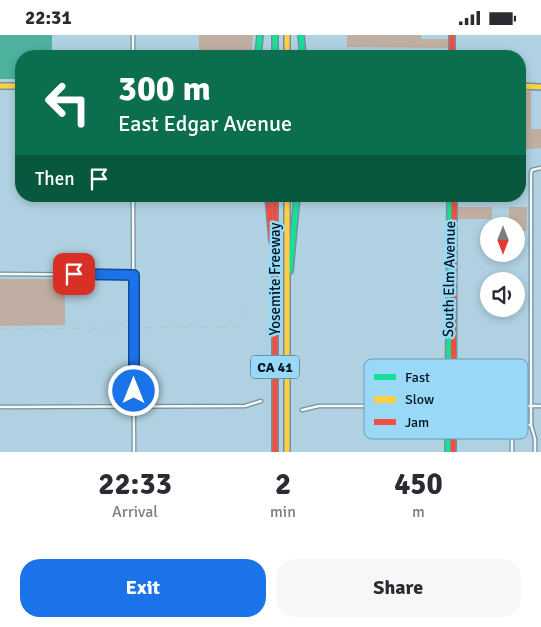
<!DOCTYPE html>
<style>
body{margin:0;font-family:Signika,sans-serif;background:#f7f7f7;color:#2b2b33;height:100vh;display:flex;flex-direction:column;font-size:19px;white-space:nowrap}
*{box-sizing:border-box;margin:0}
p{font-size:16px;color:#7c7c81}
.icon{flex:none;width:28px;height:28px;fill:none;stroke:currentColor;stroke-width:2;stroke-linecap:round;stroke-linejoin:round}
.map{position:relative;height:417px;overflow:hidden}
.drawer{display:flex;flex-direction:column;background:#fff;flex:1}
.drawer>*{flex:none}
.banner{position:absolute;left:15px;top:15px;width:511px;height:152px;border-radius:20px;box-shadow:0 2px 8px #0003;background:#0b6e4f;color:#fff;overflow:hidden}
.needle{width:32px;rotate:180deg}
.fabs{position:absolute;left:480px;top:182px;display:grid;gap:10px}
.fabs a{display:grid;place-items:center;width:45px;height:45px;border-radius:50%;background:#fff;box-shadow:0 2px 8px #0003;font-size:25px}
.pin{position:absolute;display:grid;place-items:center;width:42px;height:42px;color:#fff;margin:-21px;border-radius:10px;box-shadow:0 2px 8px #0006}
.me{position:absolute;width:55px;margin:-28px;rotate:0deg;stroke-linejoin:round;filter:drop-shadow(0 0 4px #0008)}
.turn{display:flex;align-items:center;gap:18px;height:105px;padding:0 20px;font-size:22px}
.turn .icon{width:65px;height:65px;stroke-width:2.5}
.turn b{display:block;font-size:35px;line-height:42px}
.then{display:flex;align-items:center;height:48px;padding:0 20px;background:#0003;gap:10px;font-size:19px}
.eta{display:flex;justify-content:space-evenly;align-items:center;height:85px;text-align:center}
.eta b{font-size:30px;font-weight:700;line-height:35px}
.cta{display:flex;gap:10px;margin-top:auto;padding:10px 20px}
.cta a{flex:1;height:58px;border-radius:20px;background:#1a73e8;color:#fff;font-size:20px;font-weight:700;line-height:58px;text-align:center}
.cta a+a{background:#f7f7f7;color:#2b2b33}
.status{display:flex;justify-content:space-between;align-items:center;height:35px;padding:0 25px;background:#fff;direction:ltr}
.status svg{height:14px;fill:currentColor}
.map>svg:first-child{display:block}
.green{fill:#c1aea2}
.water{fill:#4eb29f}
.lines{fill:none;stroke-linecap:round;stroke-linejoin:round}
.street-casing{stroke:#75909c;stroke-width:5}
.fast-casing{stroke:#75909c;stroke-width:8}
.slow-casing{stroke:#75909c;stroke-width:8}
.jam-casing{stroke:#75909c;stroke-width:8}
.street{stroke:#f3f8fa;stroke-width:2.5}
.fast{stroke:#16e098;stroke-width:5}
.slow{stroke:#ffcf43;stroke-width:5}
.jam{stroke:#f24e42;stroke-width:5}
.rail{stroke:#b7c1c6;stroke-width:1;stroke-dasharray:9 9;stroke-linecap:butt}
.route-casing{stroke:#114b97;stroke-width:12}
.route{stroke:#1a73e8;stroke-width:9}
.labels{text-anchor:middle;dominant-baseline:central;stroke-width:5;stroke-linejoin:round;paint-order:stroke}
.shield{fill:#99d8f7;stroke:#2e5061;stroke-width:1}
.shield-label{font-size:14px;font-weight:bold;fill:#001621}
.street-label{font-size:15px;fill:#001621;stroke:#99d8f7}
.key{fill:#99d8f7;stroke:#6b9eb7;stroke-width:1}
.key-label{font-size:14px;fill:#001621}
</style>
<div class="status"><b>22:31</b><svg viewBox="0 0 49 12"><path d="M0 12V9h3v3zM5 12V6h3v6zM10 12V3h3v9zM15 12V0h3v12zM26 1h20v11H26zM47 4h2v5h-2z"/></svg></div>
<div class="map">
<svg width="541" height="417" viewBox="0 0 541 417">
<rect width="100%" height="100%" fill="#afd1e1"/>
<g class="green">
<path d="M 199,0 L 253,0 L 251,21 L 199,21 Z"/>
<path d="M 347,0 L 421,0 L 421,4 L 448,4 L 448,13 L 347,12 Z"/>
<path d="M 520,56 L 531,56 L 531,94 L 541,94 L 541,113 L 520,115 Z"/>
<rect x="456" y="172" width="36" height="12"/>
<path d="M 509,172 L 527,172 L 527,196 L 516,196 L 516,191 L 509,191 Z"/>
<path d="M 0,244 L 65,244 L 65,290 L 0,291 Z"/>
</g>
<path class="water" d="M 0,0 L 52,0 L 52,21 L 21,21 L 21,44 L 0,44 Z"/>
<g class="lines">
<defs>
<g id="street">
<path d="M 133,21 L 133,0"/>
<path d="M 133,161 L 134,417"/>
<path d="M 0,239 L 133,240"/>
<path d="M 0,372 L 245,371 L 261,366"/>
<path d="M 302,375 L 319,371 L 541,371"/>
<path d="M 512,390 L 531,390"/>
<path d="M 512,417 L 512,371"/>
<path d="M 535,417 L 535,404 L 531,390 L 531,138 L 532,135 L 541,133"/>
</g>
<g id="fast">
<path d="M 275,0 L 275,21"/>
<path d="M 301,0 L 303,21"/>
<path d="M 258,21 L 260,0"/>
<path d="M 290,236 L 297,161"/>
<path d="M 448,417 L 450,161"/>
</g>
<g id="slow">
<path d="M 287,0 L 287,21"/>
<path d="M 0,51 L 21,51"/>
<path d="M 520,51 L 541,52"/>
<path d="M 287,161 L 287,417"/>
</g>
<g id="jam">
<path d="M 452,0 L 452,21"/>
<path d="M 268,161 L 272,206"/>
<path d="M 275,161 L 275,417"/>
<path d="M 453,417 L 454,161"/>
</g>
</defs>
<use href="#street" class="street-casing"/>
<use href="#fast" class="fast-casing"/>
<use href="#slow" class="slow-casing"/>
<use href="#jam" class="jam-casing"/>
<use href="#street" class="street"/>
<use href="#fast" class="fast"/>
<use href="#slow" class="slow"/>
<use href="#jam" class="jam"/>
<g class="rail">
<path d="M 225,290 L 243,281 L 254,270"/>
<path d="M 0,294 L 239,292"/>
</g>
</g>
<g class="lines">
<defs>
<path id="route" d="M 74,239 L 134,240 L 134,356"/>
</defs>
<use href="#route" class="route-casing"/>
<use href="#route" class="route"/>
</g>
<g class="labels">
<rect class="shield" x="251" y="320.5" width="48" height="23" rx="4"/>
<g class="shield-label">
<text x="275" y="332">CA 41</text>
</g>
<g class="street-label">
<text transform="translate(275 244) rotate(-90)">Yosemite Freeway</text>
<text transform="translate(449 244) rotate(-89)">South Elm Avenue</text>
</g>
</g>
<rect x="364" y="324" width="164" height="80" rx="8" class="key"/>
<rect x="374" y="339" width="22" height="6" fill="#16e098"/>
<rect x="374" y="361" width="22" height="7" fill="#ffcf43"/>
<rect x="374" y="384" width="22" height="6" fill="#f24e42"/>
<g class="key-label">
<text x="405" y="347">Fast</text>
<text x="405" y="369">Slow</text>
<text x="405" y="392">Jam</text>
</g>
</svg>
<div class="fabs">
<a><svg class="needle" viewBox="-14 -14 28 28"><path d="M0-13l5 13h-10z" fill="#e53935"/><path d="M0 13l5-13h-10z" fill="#7c7c81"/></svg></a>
<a><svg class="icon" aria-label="sound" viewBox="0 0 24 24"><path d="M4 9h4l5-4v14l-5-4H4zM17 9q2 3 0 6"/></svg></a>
</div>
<div class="pin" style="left:74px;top:239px;background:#d93025"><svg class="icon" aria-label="arrive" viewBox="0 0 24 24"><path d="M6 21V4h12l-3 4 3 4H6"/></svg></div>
<svg class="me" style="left:134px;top:356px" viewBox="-20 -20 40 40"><circle r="17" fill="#1a73e8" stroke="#fff" stroke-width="3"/><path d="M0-11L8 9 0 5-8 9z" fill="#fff"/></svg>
<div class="banner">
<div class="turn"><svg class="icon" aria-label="left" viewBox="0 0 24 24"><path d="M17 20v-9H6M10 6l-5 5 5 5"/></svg><div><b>300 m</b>East Edgar Avenue</div></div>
<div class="then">Then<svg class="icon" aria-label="arrive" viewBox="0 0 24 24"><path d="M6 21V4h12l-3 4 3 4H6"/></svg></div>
</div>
</div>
<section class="drawer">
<div class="eta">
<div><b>22:33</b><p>Arrival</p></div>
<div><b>2</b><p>min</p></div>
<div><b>450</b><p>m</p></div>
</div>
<div class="cta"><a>Exit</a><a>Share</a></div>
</section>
